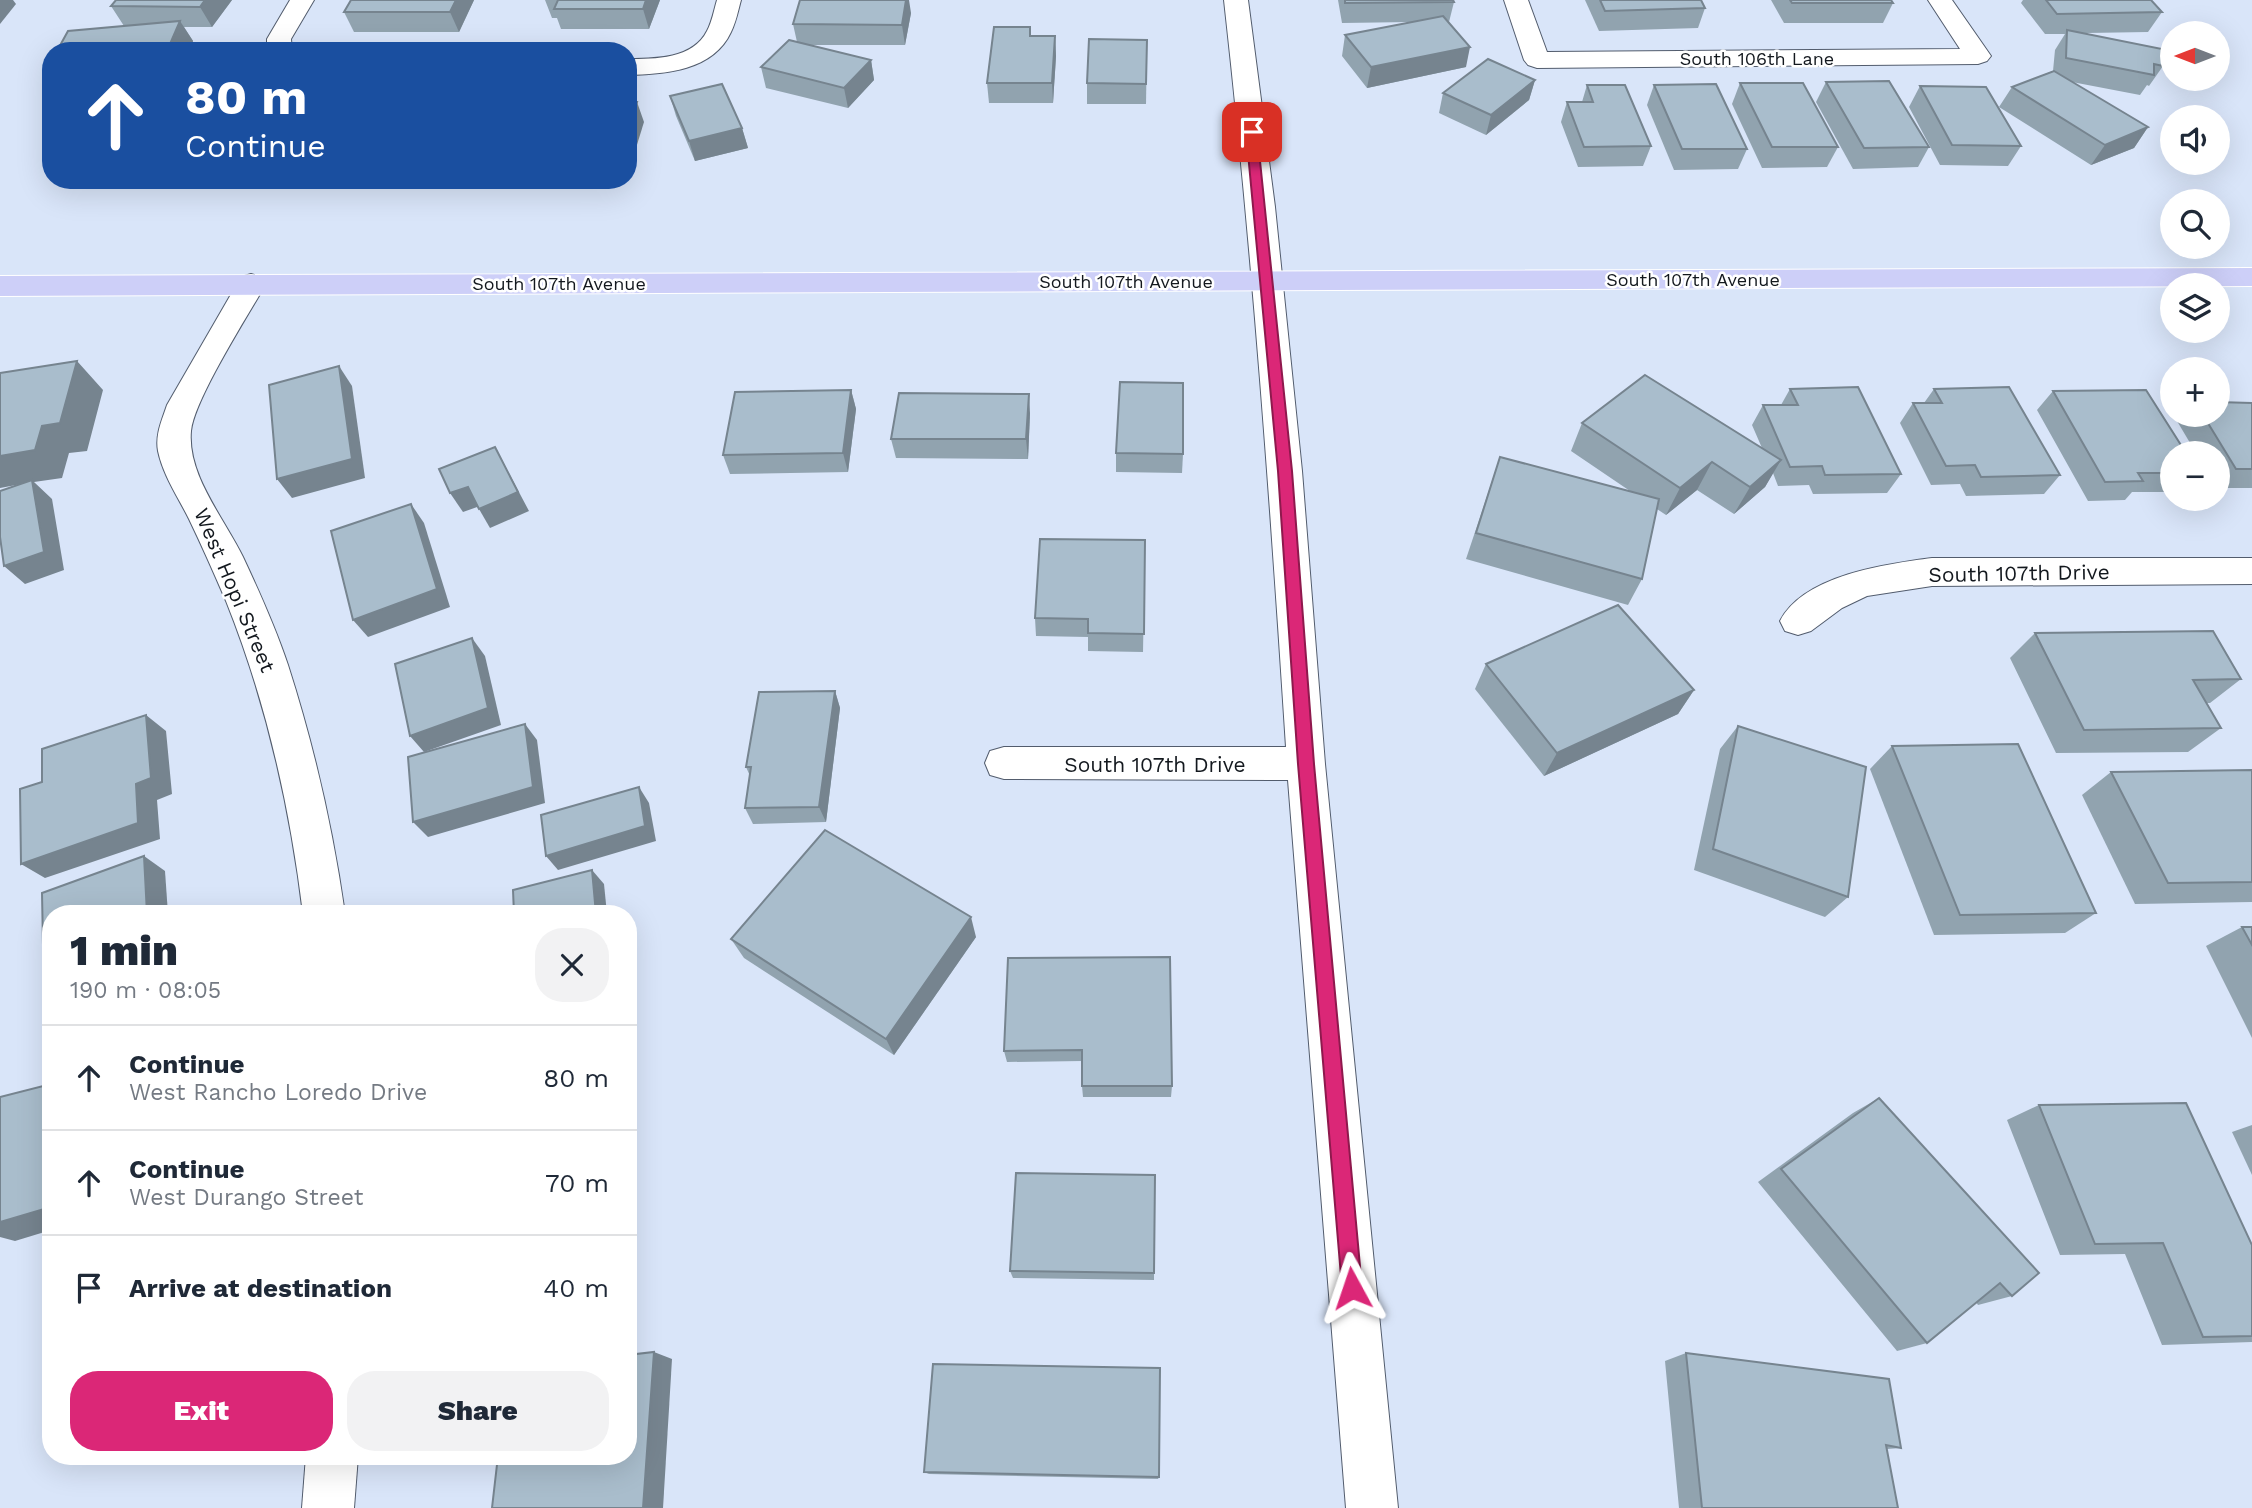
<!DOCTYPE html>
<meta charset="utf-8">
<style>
body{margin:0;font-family:"Work Sans",sans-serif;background:#f2f2f3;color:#1f2937;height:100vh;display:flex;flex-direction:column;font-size:26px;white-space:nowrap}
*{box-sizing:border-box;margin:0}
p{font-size:23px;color:#747a83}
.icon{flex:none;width:38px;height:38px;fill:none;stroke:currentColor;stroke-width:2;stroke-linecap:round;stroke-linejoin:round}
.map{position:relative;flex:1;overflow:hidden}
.sheet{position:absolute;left:42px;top:905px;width:595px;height:560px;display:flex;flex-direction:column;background:#fff;border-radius:28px;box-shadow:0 7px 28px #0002}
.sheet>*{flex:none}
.hud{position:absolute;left:42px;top:42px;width:595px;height:147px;border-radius:28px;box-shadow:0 7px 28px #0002;background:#1a4fa0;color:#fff;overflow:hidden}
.needle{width:46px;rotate:270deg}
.tools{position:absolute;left:2160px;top:21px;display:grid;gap:14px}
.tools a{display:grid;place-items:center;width:70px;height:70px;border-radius:50%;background:#fff;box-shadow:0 7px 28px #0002;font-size:35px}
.pin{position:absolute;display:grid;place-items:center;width:60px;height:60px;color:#fff;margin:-30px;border-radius:14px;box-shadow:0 4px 10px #0006}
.me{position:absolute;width:77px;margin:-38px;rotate:355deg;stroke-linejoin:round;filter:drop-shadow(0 0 5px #0008)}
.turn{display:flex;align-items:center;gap:24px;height:147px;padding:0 28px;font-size:32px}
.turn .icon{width:91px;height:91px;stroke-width:2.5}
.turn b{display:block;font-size:49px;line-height:60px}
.round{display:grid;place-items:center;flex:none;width:74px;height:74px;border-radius:28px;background:#f2f2f3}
.headline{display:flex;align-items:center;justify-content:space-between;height:119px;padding:0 28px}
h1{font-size:42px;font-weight:800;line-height:52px}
.primary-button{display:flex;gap:14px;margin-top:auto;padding:14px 28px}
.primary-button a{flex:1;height:80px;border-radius:28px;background:#db2777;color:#fff;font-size:28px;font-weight:800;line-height:80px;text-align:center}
.primary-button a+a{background:#f2f2f3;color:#1f2937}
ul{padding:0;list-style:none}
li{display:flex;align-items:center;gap:21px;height:105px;padding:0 28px;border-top:2px solid #e0e1e3}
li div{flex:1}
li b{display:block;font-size:26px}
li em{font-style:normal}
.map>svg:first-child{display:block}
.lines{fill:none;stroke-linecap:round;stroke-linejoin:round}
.minor-casing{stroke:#525c6d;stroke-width:2}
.major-casing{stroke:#fff;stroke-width:2}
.minor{fill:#fff;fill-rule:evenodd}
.major{fill:#cdcff8;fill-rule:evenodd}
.wall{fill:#91a3af}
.shaded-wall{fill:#76848f}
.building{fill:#a9bdcc;stroke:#76848f;stroke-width:2}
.route{fill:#db2777;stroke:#8e194d;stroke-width:2}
.labels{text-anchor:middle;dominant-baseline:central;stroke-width:5;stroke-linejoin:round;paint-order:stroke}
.far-street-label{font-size:18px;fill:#13181e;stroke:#fff}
.street-label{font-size:21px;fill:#13181e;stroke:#fff}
</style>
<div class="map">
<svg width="2252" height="1508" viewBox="0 0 2252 1508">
<rect width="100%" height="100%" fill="#d9e5f9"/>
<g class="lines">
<defs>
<g id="minor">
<path d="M 290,0 L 314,0 L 291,39 L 292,51 L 267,51 L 267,39 Z"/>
<path d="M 717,0 L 741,0 C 738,11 736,22 731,32 C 713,71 665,74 628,75 L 628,59 C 655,59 693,59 707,31 C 712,22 714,10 717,0 Z"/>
<path d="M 1224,0 L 1248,0 L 1275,207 L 1302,471 L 1325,764 L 1398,1508 L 1346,1508 L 1288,780 L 1004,779 L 990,775 L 985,763 L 990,751 L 1004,747 L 1286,747 C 1270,498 1252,249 1224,0 Z"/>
<path d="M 1504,0 L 1528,0 L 1547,52 L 1960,49 L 1928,0 L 1952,0 L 1991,56 L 1987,61 L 1978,64 L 1537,68 L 1528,65 L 1524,60 Z"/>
<path d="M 251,274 L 261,277 L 266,284 C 248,315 194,400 191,431 C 187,475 224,518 243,557 C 259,591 276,629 288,665 C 314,746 333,829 345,914 L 303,914 C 290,806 266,701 226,601 C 214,573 202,546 189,519 C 178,497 163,475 158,451 C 155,435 162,420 167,405 L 241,277 Z"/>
<path d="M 1932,558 L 2252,558 L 2252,584 L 1932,586 L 1867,596 L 1842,608 L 1811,631 L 1798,635 L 1785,631 L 1780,621 C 1804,575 1886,564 1932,558 Z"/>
<path d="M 306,1456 L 358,1456 L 354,1508 L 302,1508 Z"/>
</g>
<path id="major" d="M 2252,268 L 2252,286 L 0,296 L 0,276 Z"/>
</defs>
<use href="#minor" class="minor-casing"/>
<use href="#major" class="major-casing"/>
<use href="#minor" class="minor"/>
<use href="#major" class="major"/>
</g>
<g class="wall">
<path d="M 232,0 L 212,27 L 184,27 L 193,41 L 189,51 L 57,51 L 124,26 L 111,6 Z"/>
<path d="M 474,0 L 459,32 L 354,32 L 344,12 Z"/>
<path d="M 545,0 L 660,0 L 649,29 L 561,29 L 557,18 L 552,18 Z"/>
<path d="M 1338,0 L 1453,0 L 1454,2 L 1449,22 L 1448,22 L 1466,67 L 1367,88 L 1342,56 L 1345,35 L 1411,22 L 1342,23 Z"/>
<path d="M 1585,0 L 1701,0 L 1705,8 L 1698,28 L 1599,31 Z"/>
<path d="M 1771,0 L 1891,0 L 1893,3 L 1883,23 L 1784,23 Z"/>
<path d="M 2023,0 L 2151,0 L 2162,12 L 2148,32 L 2086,33 L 2163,66 L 2149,86 L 2147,85 L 2140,95 L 2072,82 L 2148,127 L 2134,148 L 2091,165 L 1999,107 L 2012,87 L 2053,71 L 2055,50 L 2065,34 L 2045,34 L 2021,3 Z"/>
<path d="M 911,13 L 905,45 L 808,45 L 871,60 L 874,80 L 848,108 L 766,88 L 761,67 L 797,42 L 793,24 Z"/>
<path d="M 1031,36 L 1055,36 L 1056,56 L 1053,103 L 989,103 L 987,83 Z"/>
<path d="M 1147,40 L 1146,104 L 1087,104 L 1087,83 Z"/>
<path d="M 1535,80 L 1529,100 L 1486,135 L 1439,113 L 1443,93 Z"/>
<path d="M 1826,82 L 1929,147 L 1918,167 L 1853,169 L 1816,102 Z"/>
<path d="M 1740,83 L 1838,147 L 1827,167 L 1762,168 L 1732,104 Z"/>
<path d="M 1587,85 L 1651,146 L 1643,166 L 1578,167 L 1561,122 L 1567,102 L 1582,102 Z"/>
<path d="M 1654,85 L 1747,149 L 1738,169 L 1674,170 L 1647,105 Z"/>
<path d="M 1920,86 L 2021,146 L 2008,166 L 1940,165 L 1909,107 Z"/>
<path d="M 670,96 L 742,128 L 748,148 L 695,161 L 676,116 Z"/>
<path d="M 183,180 L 268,180 L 264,187 L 186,186 Z"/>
<path d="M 1790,389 L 1901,474 L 1887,493 L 1813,494 L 1809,485 L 1778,486 L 1773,473 L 1765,487 L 1734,514 L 1697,490 L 1666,515 L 1657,509 L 1642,579 L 1628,605 L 1466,559 L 1500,457 L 1630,491 L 1571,451 L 1582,423 L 1762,448 L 1752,425 L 1763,405 L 1781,405 Z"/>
<path d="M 1934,389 L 2060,475 L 2044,494 L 1966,496 L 1960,484 L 1931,485 L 1900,423 L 1913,403 L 1924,403 Z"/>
<path d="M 851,390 L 856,409 L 848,472 L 730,474 L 723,455 Z"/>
<path d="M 2053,391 L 2172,453 L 2172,492 L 2132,492 L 2125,500 L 2088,501 L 2037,410 Z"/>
<path d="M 2252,403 L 2252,488 L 2217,488 L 2217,453 L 2196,453 L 2177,421 L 2183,415 L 2217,415 Z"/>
<path d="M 1030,413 L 1028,459 L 896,458 L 891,439 Z"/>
<path d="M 1116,453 L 1183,454 L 1182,473 L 1116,472 Z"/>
<path d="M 1145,540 L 1143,652 L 1088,651 L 1088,637 L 1036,636 L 1035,618 Z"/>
<path d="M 2035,633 L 2241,679 L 2210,703 L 2206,703 L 2221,728 L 2188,752 L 2056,753 L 2010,658 Z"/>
<path d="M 1486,664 L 1694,690 L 1678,714 L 1544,776 L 1475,689 Z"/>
<path d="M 835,691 L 840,708 L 826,822 L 753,824 L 745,808 L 750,776 L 746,767 Z"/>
<path d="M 1738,726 L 1848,897 L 1825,917 L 1694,870 L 1720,749 Z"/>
<path d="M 1892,746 L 2096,913 L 2065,933 L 1934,935 L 1870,769 Z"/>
<path d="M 2252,770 L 2252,902 L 2135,904 L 2082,795 L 2111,772 Z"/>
<path d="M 2242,927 L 2252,927 L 2252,1038 L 2206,946 Z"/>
<path d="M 976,937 L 894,1055 L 744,958 L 731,939 Z"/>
<path d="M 1008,958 L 1172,1086 L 1171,1097 L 1083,1097 L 1082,1086 L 1082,1061 L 1007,1062 L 1004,1051 Z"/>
<path d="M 1879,1098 L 2012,1296 L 1978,1305 L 1976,1302 L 1927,1343 L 1897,1351 L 1758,1182 L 1853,1113 Z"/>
<path d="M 2039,1105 L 2252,1245 L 2252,1342 L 2162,1345 L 2125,1254 L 2060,1255 L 2007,1120 Z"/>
<path d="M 2252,1125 L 2252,1175 L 2232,1132 Z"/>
<path d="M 1010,1271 L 1154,1273 L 1154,1280 L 1013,1278 Z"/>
<path d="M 1686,1353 L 1901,1448 L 1887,1449 L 1898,1508 L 1679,1508 L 1665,1361 Z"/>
<path d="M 924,1472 L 1159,1477 L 1158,1479 L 929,1474 Z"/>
</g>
<g class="shaded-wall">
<path d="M 0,0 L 13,0 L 16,4 L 0,24 Z"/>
<path d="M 205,0 L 232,0 L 212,27 L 200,7 Z"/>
<path d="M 456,0 L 474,0 L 459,32 L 450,12 Z"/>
<path d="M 646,0 L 660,0 L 649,29 L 643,9 Z"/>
<path d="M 906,0 L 909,0 L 911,13 L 905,45 L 902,25 Z"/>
<path d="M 180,21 L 193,41 L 189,51 L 167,51 Z"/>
<path d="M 1055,36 L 1056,56 L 1053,103 L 1052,83 Z"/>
<path d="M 1470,47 L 1466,67 L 1367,88 L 1371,67 Z"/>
<path d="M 871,60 L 874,80 L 848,108 L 844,88 Z"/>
<path d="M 1535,80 L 1529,100 L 1486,135 L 1491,115 Z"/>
<path d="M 637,102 L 644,122 L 628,174 L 628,131 Z"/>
<path d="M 2148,127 L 2134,148 L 2091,165 L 2105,145 Z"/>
<path d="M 742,128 L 748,148 L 695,161 L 689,141 Z"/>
<path d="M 259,180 L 268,180 L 264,187 Z"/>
<path d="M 77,361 L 103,390 L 87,451 L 69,453 L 62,478 L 34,482 L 52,499 L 64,570 L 25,584 L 4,566 L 32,482 L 0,488 L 0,456 L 42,426 Z"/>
<path d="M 339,366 L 352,386 L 365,478 L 292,498 L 277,479 Z"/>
<path d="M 851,390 L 856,409 L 848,472 L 843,453 Z"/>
<path d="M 1029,394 L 1030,413 L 1028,459 L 1026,439 Z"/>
<path d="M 495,447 L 529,511 L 490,528 L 479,509 Z"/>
<path d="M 1781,460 L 1765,487 L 1734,514 L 1750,487 Z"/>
<path d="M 1712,462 L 1697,490 L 1666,515 L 1680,488 Z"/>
<path d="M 468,487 L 480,506 L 463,512 L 450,493 Z"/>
<path d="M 411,504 L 424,523 L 450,607 L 368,637 L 353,620 Z"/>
<path d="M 472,638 L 485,656 L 501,725 L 424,752 L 410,736 Z"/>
<path d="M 1694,690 L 1678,714 L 1544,776 L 1557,753 Z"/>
<path d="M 835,691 L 840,708 L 826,822 L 819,807 Z"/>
<path d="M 146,715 L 166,731 L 172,794 L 157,800 L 160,839 L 45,878 L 21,864 L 136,784 Z"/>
<path d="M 525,724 L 537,740 L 545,803 L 428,837 L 413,822 Z"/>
<path d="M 639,787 L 649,803 L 656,841 L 558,870 L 546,856 Z"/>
<path d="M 144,856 L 165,871 L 168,914 L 147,914 Z"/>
<path d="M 592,870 L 604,884 L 607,914 L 596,914 Z"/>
<path d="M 971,917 L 976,937 L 894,1055 L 886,1039 Z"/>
<path d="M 51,1207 L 51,1230 L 15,1241 L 0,1237 L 0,1222 Z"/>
<path d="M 654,1352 L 672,1359 L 663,1508 L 643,1508 Z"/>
</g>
<g class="building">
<path d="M 116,0 L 205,0 L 200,7 L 111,6 Z"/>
<path d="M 351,0 L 456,0 L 450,12 L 344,12 Z"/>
<path d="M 558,0 L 646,0 L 643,9 L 554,9 Z"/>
<path d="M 800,0 L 906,0 L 902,25 L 793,24 Z"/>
<path d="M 1345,0 L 1453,0 L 1454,2 L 1345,3 Z"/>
<path d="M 1600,0 L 1701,0 L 1705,8 L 1605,11 Z"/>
<path d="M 1790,0 L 1891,0 L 1893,3 L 1792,3 Z"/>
<path d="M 2046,0 L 2151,0 L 2162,12 L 2057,14 Z"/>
<path d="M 1443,16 L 1470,47 L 1371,67 L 1345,35 Z"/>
<path d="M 180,21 L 167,51 L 57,51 L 68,31 Z"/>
<path d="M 994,27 L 1030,27 L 1030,36 L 1055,36 L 1052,83 L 987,83 Z"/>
<path d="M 2067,30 L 2162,49 L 2163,66 L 2154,64 L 2154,75 L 2066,58 Z"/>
<path d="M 1089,39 L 1147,40 L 1146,84 L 1087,83 Z"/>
<path d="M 789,40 L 871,60 L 844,88 L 761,67 Z"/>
<path d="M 1488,59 L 1535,80 L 1491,115 L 1443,93 Z"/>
<path d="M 2054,71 L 2148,127 L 2105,145 L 2012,87 Z"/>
<path d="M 1889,81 L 1929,147 L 1864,148 L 1826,82 Z"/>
<path d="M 1740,83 L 1803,83 L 1838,147 L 1772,147 Z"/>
<path d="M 722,84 L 742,128 L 689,141 L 670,96 Z"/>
<path d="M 1716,84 L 1747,149 L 1682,149 L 1654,85 Z"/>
<path d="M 1587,85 L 1625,85 L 1651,146 L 1584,147 L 1567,102 L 1593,102 Z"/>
<path d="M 1920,86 L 1986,87 L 2021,146 L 1952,145 Z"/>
<path d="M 628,102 L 637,102 L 628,131 Z"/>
<path d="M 77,361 L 60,423 L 42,426 L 35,450 L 0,456 L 0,373 Z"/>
<path d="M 339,366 L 352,459 L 277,479 L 269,385 Z"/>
<path d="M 1645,375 L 1781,460 L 1750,487 L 1712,462 L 1680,488 L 1582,423 Z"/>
<path d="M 1120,382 L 1183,383 L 1183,454 L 1116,453 Z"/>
<path d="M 1858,387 L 1901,474 L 1825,475 L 1822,466 L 1790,467 L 1763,405 L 1798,405 L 1790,389 Z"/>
<path d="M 2009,387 L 2060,475 L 1981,477 L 1975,465 L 1946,466 L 1913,403 L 1942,403 L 1934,389 Z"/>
<path d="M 851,390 L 843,453 L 723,455 L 735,392 Z"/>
<path d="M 2146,390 L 2186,453 L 2172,453 L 2172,473 L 2138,473 L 2143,481 L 2105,482 L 2053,391 Z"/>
<path d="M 899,393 L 1029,394 L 1026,439 L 891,439 Z"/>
<path d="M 2217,402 L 2252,403 L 2252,469 L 2236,469 L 2203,415 L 2217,415 Z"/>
<path d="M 495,447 L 518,492 L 479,509 L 468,487 L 450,493 L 439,469 Z"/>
<path d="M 1500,457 L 1659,499 L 1642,579 L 1476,533 Z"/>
<path d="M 32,480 L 44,552 L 4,566 L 0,537 L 0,491 Z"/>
<path d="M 411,504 L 437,589 L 353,620 L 331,531 Z"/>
<path d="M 1040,539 L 1145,540 L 1144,634 L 1088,633 L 1088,619 L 1035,618 Z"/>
<path d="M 1618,605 L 1694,690 L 1557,753 L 1486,664 Z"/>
<path d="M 2213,631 L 2241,679 L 2193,680 L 2221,728 L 2084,730 L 2035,633 Z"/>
<path d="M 472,638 L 488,708 L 410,736 L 395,664 Z"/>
<path d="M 835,691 L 819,807 L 745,808 L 751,767 L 746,767 L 759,692 Z"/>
<path d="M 146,715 L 151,778 L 136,784 L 138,823 L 21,864 L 20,789 L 42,782 L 42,749 Z"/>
<path d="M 525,724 L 533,787 L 413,822 L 408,757 Z"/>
<path d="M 1738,726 L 1866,767 L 1848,897 L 1713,849 Z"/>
<path d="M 2018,744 L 2096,913 L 1960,915 L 1892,746 Z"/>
<path d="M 2252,770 L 2252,882 L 2168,883 L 2111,772 Z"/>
<path d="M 639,787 L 645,826 L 546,856 L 541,815 Z"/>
<path d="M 825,830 L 971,917 L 886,1039 L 731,939 Z"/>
<path d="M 144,856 L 147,914 L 51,914 L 51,1046 L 45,1048 L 42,893 Z"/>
<path d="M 592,870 L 596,914 L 514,914 L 513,890 Z"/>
<path d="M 2242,927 L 2252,927 L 2252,945 Z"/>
<path d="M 1170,957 L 1172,1086 L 1082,1086 L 1082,1050 L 1004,1051 L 1008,958 Z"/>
<path d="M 51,1084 L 51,1207 L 0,1222 L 0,1097 Z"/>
<path d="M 1879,1098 L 2039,1273 L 2012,1296 L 2000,1283 L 1927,1343 L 1781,1169 Z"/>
<path d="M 2186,1103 L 2252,1245 L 2252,1336 L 2203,1337 L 2163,1243 L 2095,1244 L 2039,1105 Z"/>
<path d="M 1016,1173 L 1155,1175 L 1154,1273 L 1010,1271 Z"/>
<path d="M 51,1208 L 51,1234 L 47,1235 Z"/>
<path d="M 654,1352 L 643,1508 L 492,1508 L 498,1456 L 628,1456 L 628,1355 Z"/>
<path d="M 1686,1353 L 1889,1379 L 1901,1448 L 1886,1445 L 1898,1508 L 1702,1508 Z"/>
<path d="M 933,1364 L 1160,1368 L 1159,1477 L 924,1472 Z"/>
</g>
<path class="route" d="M 1252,128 L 1257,132 L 1292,471 L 1314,764 L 1362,1288 L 1359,1295 L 1352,1298 L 1345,1295 L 1342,1288 L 1298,764 L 1278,471 L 1246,132 Z"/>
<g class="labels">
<g class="far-street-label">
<text x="1757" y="58">South 106th Lane</text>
<text x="1693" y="279">South 107th Avenue</text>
<text x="1126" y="281">South 107th Avenue</text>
<text x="559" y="283">South 107th Avenue</text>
</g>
<g class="street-label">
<text transform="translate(2019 573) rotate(-1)">South 107th Drive</text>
<text transform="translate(235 590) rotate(67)">West Hopi Street</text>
<text x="1155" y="764">South 107th Drive</text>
</g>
</g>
</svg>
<div class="tools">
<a><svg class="needle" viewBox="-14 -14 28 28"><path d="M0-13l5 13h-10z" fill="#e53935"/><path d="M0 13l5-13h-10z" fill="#747a83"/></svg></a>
<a><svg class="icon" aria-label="sound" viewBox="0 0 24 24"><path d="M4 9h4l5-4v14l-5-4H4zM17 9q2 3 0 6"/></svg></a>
<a><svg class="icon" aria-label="search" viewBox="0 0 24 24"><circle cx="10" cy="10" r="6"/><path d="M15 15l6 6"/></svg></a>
<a><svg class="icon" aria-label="layers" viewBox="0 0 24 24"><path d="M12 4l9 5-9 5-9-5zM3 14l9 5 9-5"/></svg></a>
<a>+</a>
<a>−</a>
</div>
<div class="pin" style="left:1252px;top:132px;background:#d93025"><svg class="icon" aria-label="arrive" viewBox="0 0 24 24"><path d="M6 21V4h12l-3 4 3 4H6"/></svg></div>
<svg class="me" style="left:1352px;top:1288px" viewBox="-20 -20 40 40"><path d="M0-17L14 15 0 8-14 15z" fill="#db2777" stroke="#fff" stroke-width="4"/></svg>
<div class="hud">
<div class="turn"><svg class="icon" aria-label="ahead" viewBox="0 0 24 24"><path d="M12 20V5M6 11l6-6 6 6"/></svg><div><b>80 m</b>Continue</div></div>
</div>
<section class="sheet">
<div class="headline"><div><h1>1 min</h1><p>190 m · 08:05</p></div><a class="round"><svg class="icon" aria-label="close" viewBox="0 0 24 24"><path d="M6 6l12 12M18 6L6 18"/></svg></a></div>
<ul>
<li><svg class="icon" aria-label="ahead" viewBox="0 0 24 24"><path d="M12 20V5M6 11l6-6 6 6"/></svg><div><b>Continue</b><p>West Rancho Loredo Drive</p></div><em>80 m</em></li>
<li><svg class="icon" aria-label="ahead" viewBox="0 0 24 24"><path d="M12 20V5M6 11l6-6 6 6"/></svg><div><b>Continue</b><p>West Durango Street</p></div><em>70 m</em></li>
<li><svg class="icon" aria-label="arrive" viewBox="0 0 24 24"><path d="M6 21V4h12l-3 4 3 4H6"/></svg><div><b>Arrive at destination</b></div><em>40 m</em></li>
</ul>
<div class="primary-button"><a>Exit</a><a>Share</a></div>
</section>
</div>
